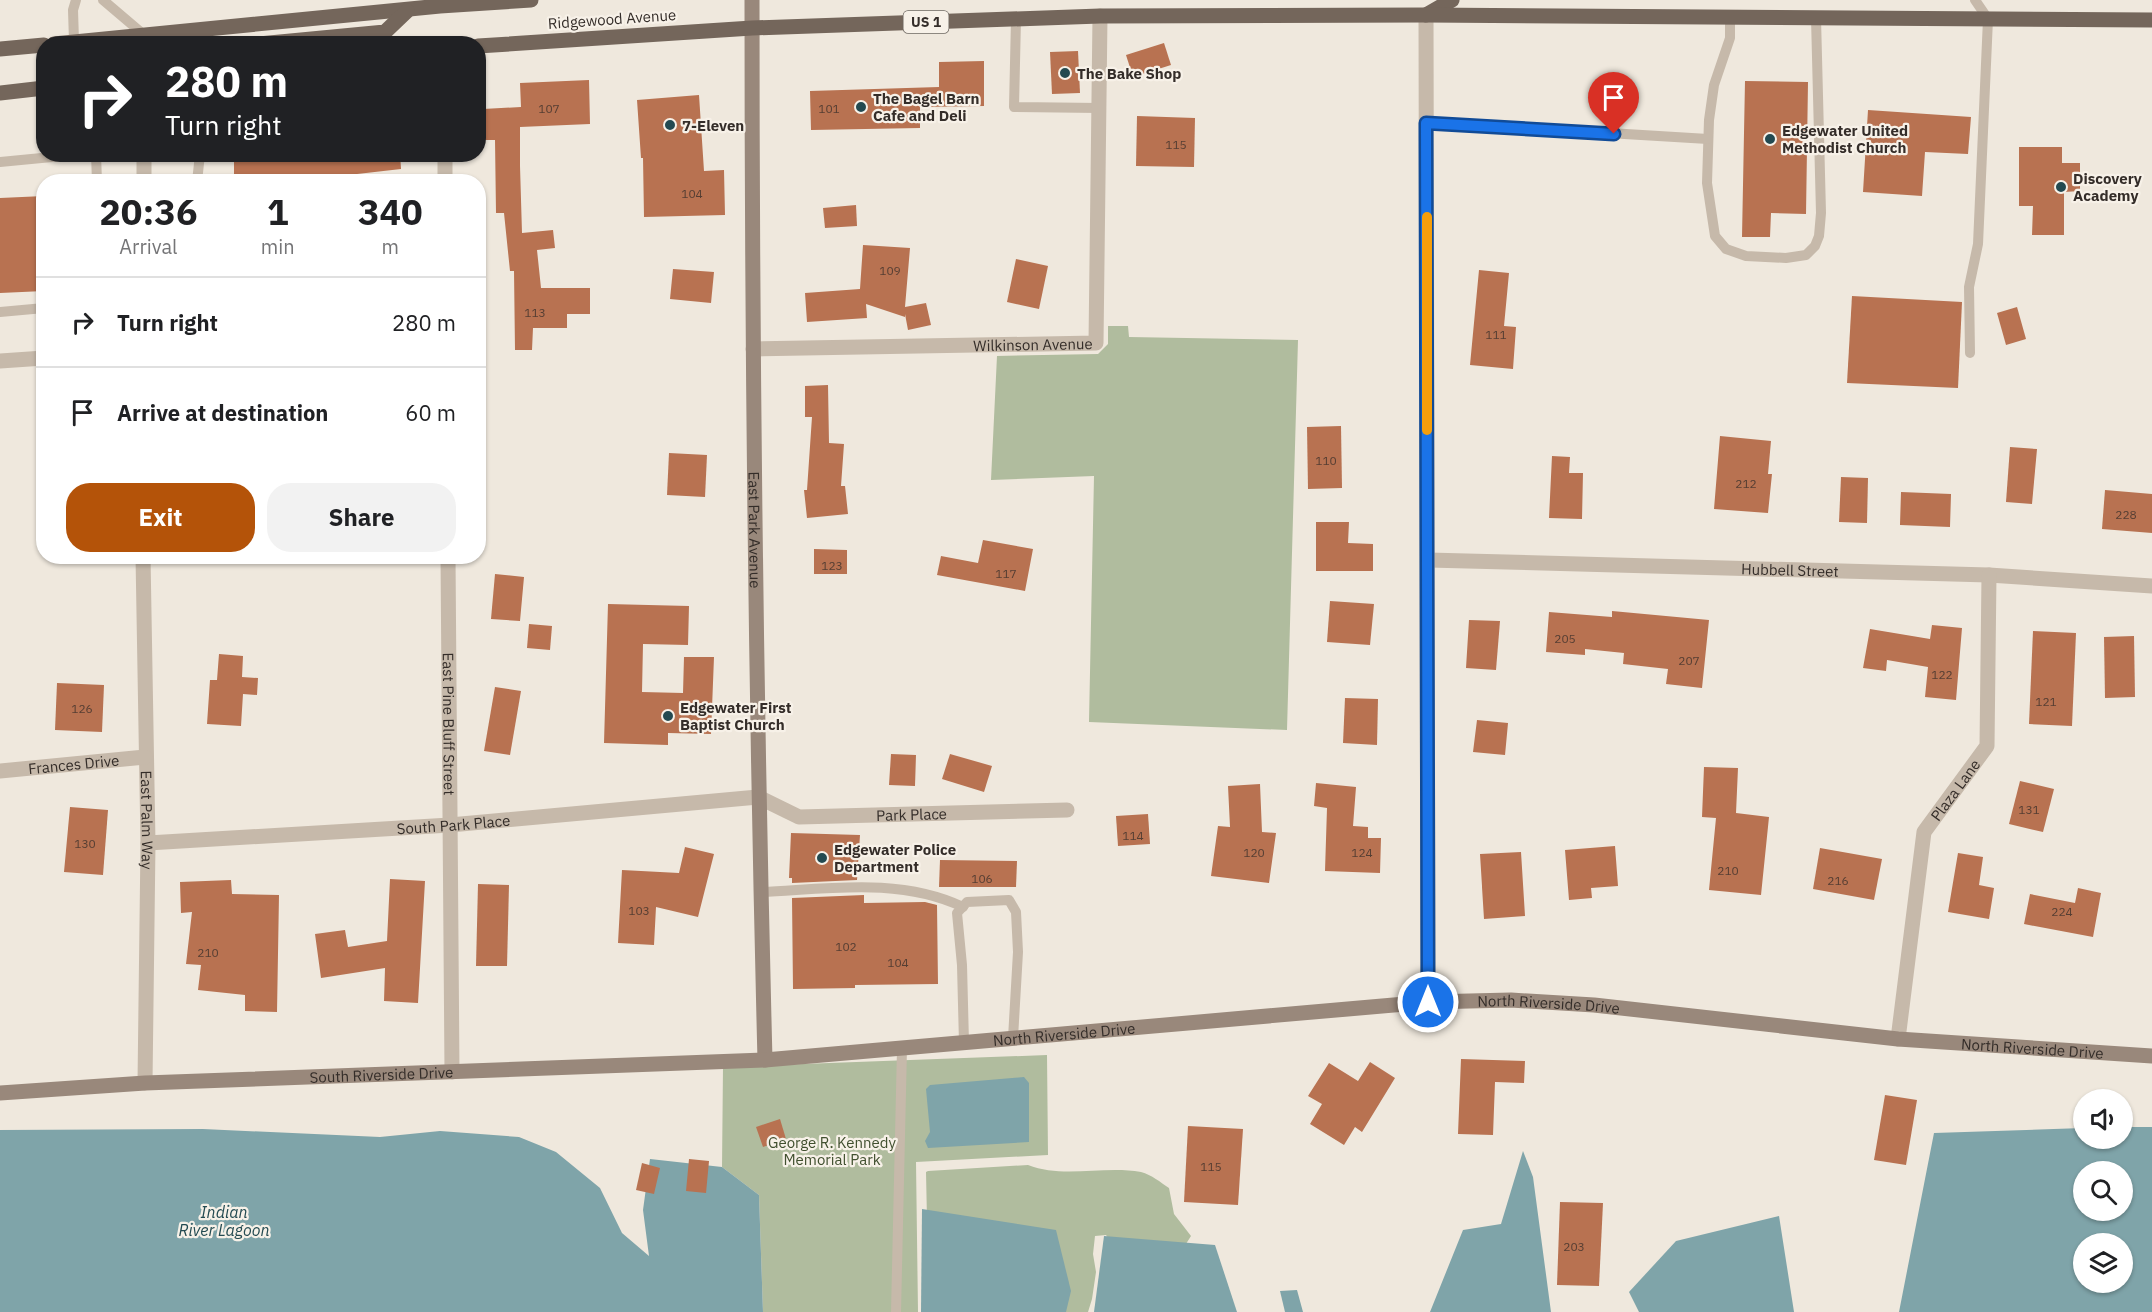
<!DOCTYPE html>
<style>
body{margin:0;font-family:"IBM Plex Sans",sans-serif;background:#f2f2f2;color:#202124;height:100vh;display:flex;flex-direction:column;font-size:22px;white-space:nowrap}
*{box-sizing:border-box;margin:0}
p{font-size:20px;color:#757577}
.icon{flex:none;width:33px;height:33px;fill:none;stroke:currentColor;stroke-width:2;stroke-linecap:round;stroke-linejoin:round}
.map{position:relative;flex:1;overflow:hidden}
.panel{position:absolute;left:36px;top:174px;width:450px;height:390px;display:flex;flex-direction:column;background:#fff;border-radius:24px;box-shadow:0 2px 4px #0004}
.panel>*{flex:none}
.top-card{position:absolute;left:36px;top:36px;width:450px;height:126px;border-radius:24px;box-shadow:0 2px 4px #0004;background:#202124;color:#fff;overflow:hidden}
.buttons{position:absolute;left:2073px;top:1089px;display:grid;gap:12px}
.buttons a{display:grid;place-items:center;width:60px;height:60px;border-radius:50%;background:#fff;box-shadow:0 2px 4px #0004;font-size:30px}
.pin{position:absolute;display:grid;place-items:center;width:51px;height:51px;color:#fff;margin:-62px -26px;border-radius:50% 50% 50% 0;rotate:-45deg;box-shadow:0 0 6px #0007}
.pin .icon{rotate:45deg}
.me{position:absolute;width:66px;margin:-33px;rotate:0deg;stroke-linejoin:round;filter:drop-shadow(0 0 4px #0008)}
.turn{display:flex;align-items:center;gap:21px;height:126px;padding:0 30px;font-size:27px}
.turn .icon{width:78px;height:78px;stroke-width:2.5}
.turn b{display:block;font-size:42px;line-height:51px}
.eta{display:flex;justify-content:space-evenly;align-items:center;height:102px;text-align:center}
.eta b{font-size:36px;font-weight:700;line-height:42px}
.action{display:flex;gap:12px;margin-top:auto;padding:12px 30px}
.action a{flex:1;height:69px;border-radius:24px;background:#b45309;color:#fff;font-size:24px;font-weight:700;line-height:69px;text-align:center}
.action a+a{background:#f2f2f2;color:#202124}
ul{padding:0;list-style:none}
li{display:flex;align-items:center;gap:18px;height:90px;padding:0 30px;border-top:2px solid #e0e0e0}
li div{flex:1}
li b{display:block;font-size:22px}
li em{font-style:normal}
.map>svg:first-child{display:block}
.green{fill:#b0bc9e}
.water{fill:#7fa4a9;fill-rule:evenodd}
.building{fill:#b87251}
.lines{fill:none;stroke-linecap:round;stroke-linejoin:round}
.lane{stroke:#c6b9aa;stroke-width:10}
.street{stroke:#c6b9aa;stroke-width:15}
.secondary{stroke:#99887b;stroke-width:15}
.primary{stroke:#74665b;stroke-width:15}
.route-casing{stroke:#114b97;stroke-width:15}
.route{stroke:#1a73e8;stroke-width:10}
.slow{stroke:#f59e0b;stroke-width:10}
.poi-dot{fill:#234a51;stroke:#f7f1e8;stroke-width:2}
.labels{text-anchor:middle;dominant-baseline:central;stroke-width:4.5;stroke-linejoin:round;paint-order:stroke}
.number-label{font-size:12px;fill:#553e33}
.shield{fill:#f7f1e8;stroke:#6e6862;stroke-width:1.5}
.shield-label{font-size:14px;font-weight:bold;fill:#342d29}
.street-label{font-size:15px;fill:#342d29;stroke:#f7f1e8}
.poi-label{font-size:15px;font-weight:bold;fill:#342d29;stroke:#f7f1e8;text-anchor:start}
.park-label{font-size:15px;fill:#41502f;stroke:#f7f1e8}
.water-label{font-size:16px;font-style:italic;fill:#234a51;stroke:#f7f1e8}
</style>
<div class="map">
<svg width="2152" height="1312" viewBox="0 0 2152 1312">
<rect width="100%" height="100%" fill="#efe8dd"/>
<g class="green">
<path d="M 1108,326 L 1128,326 L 1129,337 L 1298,340 L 1287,730 L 1089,722 L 1094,476 L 991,480 L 997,356 L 1098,354 L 1108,344 Z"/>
<path d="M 1047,1055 L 1048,1155 L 916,1162 L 918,1312 L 763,1312 L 759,1195 L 722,1167 L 723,1067 Z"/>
<path d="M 1028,1165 C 1064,1179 1104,1165 1141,1172 C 1152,1175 1160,1182 1169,1188 L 1174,1214 L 1191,1236 L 1184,1247 L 1116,1249 L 1106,1235 L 1095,1236 L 1093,1254 L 1096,1272 L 1092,1299 L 1088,1312 L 1063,1312 L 927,1220 L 926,1172 L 928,1171 Z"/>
</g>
<g class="water">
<path d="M 1024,1077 L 1029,1083 L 1029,1142 L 928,1148 L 925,1141 L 930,1132 L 926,1089 L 930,1085 Z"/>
<path d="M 2123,1127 L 2152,1127 L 2152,1312 L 1899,1312 L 1934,1133 L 2083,1128 L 2084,1138 L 2122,1138 ZM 2084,1172 L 2122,1172 L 2122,1210 L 2084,1210 ZM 2084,1244 L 2122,1244 L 2122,1282 L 2084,1282 Z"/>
<path d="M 203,1129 L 380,1137 L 440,1131 L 519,1137 L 556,1152 L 600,1188 L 622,1233 L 649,1256 L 643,1210 L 650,1159 L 722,1167 L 759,1195 L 763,1312 L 0,1312 L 0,1130 Z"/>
<path d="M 1523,1151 L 1533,1177 L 1551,1312 L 1430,1312 L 1463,1230 L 1501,1224 Z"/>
<path d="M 922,1209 L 1056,1230 L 1071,1291 L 1066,1312 L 921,1312 Z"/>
<path d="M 1779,1216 L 1794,1312 L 1639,1312 L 1629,1292 L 1676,1241 Z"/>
<path d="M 1104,1236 L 1215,1245 L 1237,1312 L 1094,1312 Z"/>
<path d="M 1297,1290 L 1303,1312 L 1285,1312 L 1280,1291 Z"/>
</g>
<g class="building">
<path d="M 1164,43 L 1171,65 L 1133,77 L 1126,55 Z"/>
<path d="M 1078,51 L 1080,93 L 1052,94 L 1050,52 Z"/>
<path d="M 984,61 L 984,106 L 920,107 L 920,128 L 811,130 L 810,91 L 939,87 L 939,62 Z"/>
<path d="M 589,80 L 590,124 L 520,127 L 520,166 L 522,233 L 553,230 L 555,248 L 537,250 L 541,288 L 590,288 L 590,314 L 567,314 L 567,328 L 533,328 L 532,350 L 515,350 L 514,271 L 510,271 L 504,213 L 496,213 L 495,140 L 485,140 L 483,109 L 521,107 L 520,83 Z"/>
<path d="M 1745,81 L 1808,82 L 1806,214 L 1771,213 L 1770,237 L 1742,237 Z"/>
<path d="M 699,95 L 704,171 L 724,170 L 725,215 L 644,217 L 643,158 L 641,158 L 637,100 Z"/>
<path d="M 1868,110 L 1971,117 L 1968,154 L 1925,152 L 1922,196 L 1863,192 Z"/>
<path d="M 1137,116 L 1195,118 L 1194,167 L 1136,166 Z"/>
<path d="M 2019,147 L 2062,147 L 2062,163 L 2080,163 L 2080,191 L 2064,192 L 2064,235 L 2032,235 L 2033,206 L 2019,206 Z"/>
<path d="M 234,154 L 400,154 L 401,169 L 287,182 L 234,182 Z"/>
<path d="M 44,196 L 44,291 L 0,293 L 0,198 Z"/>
<path d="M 856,205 L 857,226 L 825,228 L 823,208 Z"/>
<path d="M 863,245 L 910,248 L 905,307 L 926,303 L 931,325 L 908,330 L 905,314 L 905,317 L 866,304 L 867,318 L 807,322 L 805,293 L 860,289 Z"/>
<path d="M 1016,259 L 1048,266 L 1039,309 L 1007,302 Z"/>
<path d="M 673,269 L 714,272 L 711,303 L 670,299 Z"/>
<path d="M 1479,270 L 1509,273 L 1504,326 L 1516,327 L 1513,369 L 1470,365 Z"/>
<path d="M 1852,296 L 1962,302 L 1958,388 L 1847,383 Z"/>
<path d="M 2017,307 L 2026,339 L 2006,345 L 1997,313 Z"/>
<path d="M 828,385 L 829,443 L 844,444 L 841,486 L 845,486 L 848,514 L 807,518 L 804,490 L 807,490 L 812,417 L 805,417 L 805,386 Z"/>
<path d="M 1341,426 L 1342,488 L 1308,489 L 1307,427 Z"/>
<path d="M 1720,436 L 1771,441 L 1768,474 L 1772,474 L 1768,513 L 1714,509 Z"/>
<path d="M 2010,447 L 2037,449 L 2032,504 L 2006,502 Z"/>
<path d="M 669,453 L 707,455 L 705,497 L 667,495 Z"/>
<path d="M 1552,456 L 1570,457 L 1569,473 L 1583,473 L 1582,519 L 1549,518 Z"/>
<path d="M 1841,477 L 1868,478 L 1867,523 L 1839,522 Z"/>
<path d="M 2105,490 L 2152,494 L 2152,533 L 2102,529 Z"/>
<path d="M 1901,492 L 1951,494 L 1950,527 L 1900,525 Z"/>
<path d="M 1316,522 L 1349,522 L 1348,543 L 1373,544 L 1373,571 L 1316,571 Z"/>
<path d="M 983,540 L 1033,549 L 1025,591 L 937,575 L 941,556 L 978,563 Z"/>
<path d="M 814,549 L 847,550 L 847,574 L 814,574 Z"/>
<path d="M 495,574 L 524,577 L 520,621 L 491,619 Z"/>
<path d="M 1330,601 L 1374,604 L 1370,645 L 1327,642 Z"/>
<path d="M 608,604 L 689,606 L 688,645 L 643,644 L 642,692 L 683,693 L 684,657 L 714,657 L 711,734 L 668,733 L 668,745 L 604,743 Z"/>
<path d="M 1612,611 L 1709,620 L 1702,688 L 1666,684 L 1668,669 L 1623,664 L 1624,653 L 1585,649 L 1585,655 L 1546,652 L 1549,612 L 1612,617 Z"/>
<path d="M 1469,620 L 1500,621 L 1496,670 L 1466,668 Z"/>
<path d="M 529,624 L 552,626 L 550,650 L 527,648 Z"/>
<path d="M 1932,625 L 1962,628 L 1956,700 L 1925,697 L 1928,667 L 1887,660 L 1886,671 L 1863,668 L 1870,629 L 1930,639 Z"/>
<path d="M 2033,631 L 2076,633 L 2072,726 L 2029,724 Z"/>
<path d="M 2134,636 L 2135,697 L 2105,698 L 2104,637 Z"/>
<path d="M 219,654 L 243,656 L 242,677 L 258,678 L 257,695 L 243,694 L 241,726 L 207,724 L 210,680 L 217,680 Z"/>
<path d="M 57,683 L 104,685 L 102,732 L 55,730 Z"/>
<path d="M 495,687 L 521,691 L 510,755 L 484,751 Z"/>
<path d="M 1345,698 L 1378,699 L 1377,745 L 1343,743 Z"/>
<path d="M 1477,720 L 1508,723 L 1505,755 L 1473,752 Z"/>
<path d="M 891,754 L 916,755 L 915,786 L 889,785 Z"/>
<path d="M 950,754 L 992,766 L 984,792 L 942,779 Z"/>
<path d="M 1704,767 L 1738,768 L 1736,813 L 1769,817 L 1761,895 L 1709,890 L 1716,818 L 1702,817 Z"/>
<path d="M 2020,781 L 2054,789 L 2043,832 L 2009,824 Z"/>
<path d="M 1316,783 L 1356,787 L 1353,826 L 1368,827 L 1368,838 L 1381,838 L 1380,873 L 1325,871 L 1327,808 L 1314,806 Z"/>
<path d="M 1260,784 L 1262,832 L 1276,833 L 1269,883 L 1211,876 L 1218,826 L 1230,827 L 1228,786 Z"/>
<path d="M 70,807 L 108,810 L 103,875 L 64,872 Z"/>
<path d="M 1148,814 L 1150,844 L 1118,846 L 1116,816 Z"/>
<path d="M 791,833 L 860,835 L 857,880 L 792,883 L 792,878 L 789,878 Z"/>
<path d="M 1615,846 L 1618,886 L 1591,888 L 1592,898 L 1569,900 L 1565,850 Z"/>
<path d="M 685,847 L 714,854 L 698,917 L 656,907 L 654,945 L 618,943 L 622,870 L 679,873 Z"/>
<path d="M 1820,848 L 1882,859 L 1874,900 L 1813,889 Z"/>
<path d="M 1521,852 L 1525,916 L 1484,919 L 1480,854 Z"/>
<path d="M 1958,853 L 1983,857 L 1979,885 L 1994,888 L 1989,919 L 1948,912 Z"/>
<path d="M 940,860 L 1017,861 L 1016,887 L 939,887 Z"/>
<path d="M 390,879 L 425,881 L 418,1003 L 384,1001 L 385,968 L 321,978 L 315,934 L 345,930 L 348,947 L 387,941 Z"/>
<path d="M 231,880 L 232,894 L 279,895 L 277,1012 L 245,1011 L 245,995 L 198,990 L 201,965 L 186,964 L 192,912 L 181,913 L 180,882 Z"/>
<path d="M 478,884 L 509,885 L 507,966 L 476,966 Z"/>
<path d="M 2078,888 L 2101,893 L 2093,937 L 2024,924 L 2030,894 L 2075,903 Z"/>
<path d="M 864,895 L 864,903 L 925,902 L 937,905 L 938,984 L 855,985 L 855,988 L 793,989 L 792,898 Z"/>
<path d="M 1461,1059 L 1525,1061 L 1524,1083 L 1495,1082 L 1493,1135 L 1458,1134 Z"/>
<path d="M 1370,1062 L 1395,1078 L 1362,1132 L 1355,1127 L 1344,1145 L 1310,1124 L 1322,1104 L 1308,1096 L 1329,1063 L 1358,1081 Z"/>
<path d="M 1885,1095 L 1917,1100 L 1906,1165 L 1874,1160 Z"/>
<path d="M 780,1119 L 786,1139 L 763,1147 L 756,1127 Z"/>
<path d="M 1188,1126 L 1243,1129 L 1238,1205 L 1184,1202 Z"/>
<path d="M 689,1159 L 709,1161 L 706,1193 L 686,1191 Z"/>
<path d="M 642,1163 L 660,1168 L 654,1194 L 636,1190 Z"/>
<path d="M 1560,1202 L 1603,1203 L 1599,1286 L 1557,1285 Z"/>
</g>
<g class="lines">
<g class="lane">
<path d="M 103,0 L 143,34"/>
<path d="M 1730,17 L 1730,38 L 1714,85 L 1709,120 L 1707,183 L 1715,236 L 1726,249 L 1746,256 L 1786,258 L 1806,255 L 1815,246 L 1819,236 L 1821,213 L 1816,18"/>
<path d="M 1016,19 L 1014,107 L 1099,108"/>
<path d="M 74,41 L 73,10 L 76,0"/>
<path d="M 1427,122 L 1708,139"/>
<path d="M 96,154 L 97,182"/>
<path d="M 0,162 L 83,154"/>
<path d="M 197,182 L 200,154"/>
<path d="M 0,312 L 44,308"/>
<path d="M 1970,353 L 1969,287 L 1978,244 L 1988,19 L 1975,0"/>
<path d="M 761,892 C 828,889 900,877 963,907"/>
<path d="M 964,1043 L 962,965 L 957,913 L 967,902 L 1009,900 L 1016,912 L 1018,952 L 1013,1038"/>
<path d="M 896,1312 L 902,1048"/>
</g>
<g class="street">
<path d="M 1426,15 L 1428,1002"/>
<path d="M 445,154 L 445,182"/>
<path d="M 144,182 L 144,154"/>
<path id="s1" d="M 753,349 L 1096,343 L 1100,16"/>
<path d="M 0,361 L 44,358"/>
<path id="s2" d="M 143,556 L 148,843 L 145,1083"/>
<path id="s3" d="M 448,556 L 452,1072"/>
<path id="s4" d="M 1428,560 L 1989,575 L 2152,586"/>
<path id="s5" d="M 0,771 L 145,757"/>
<path id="s6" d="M 148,843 L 450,825 L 758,797 L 799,817 L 1067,810"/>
<path id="s7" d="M 1898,1039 L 1924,832 L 1987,746 L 1989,575"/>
</g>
<g class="secondary">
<path id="s8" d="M 752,0 C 752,353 756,707 765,1060"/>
<path id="s9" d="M 0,1093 L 145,1083 L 765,1060 L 1428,1002 L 1511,1000 L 1594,1005 L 1898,1039 L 2152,1056"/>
</g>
<g class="primary">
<path d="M 1426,15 L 1452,0"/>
<path d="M 54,44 L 440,6 L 531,0"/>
<path d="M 259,44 L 385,32 L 407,11"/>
<path d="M 478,46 L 752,28 L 1100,16 L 1426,15 L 2152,20"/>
<path d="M 0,49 L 44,45"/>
<path d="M 0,93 L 44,88"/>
</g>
</g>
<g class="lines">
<defs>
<path id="route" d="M 1428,1002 L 1426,123 L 1614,134"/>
</defs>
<use href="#route" class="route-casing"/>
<use href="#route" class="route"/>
<path class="slow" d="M 1427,217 L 1427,430"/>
</g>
<g class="poi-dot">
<circle cx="1065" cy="73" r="6"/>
<circle cx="861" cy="107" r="6"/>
<circle cx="670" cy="125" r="6"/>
<circle cx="1770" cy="139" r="6"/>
<circle cx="2061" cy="187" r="6"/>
<circle cx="668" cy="716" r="6"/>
<circle cx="822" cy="858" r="6"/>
</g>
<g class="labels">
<g class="number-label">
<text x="549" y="108">107</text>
<text x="829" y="108">101</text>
<text x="1176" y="144">115</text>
<text x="692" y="193">104</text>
<text x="890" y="270">109</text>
<text x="535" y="312">113</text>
<text x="1496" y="334">111</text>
<text x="1326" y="460">110</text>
<text x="1746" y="483">212</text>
<text x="2126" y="514">228</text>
<text x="832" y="565">123</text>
<text x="1006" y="573">117</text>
<text x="1565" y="638">205</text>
<text x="1689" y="660">207</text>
<text x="1942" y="674">122</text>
<text x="2046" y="701">121</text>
<text x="82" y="708">126</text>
<text x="2029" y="809">131</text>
<text x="1133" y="835">114</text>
<text x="85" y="843">130</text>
<text x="1254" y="852">120</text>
<text x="1362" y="852">124</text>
<text x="1728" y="870">210</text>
<text x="982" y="878">106</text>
<text x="1838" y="880">216</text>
<text x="639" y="910">103</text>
<text x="2062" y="911">224</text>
<text x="846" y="946">102</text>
<text x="208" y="952">210</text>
<text x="898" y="962">104</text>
<text x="1211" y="1166">115</text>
<text x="1574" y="1246">203</text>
</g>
<rect class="shield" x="903.5" y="11" width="45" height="22" rx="4.5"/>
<g class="shield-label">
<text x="926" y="22">US 1</text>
</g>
<g class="street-label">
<text transform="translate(612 19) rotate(-4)">Ridgewood Avenue</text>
<text stroke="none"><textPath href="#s1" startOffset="280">Wilkinson Avenue</textPath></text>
<text stroke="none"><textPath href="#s8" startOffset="530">East Park Avenue</textPath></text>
<text stroke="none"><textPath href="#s4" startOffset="362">Hubbell Street</textPath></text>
<text stroke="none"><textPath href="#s3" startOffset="168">East Pine Bluff Street</textPath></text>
<text stroke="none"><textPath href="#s5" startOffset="74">Frances Drive</textPath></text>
<text stroke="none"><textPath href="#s7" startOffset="261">Plaza Lane</textPath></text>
<text stroke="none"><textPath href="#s6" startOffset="770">Park Place</textPath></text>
<text stroke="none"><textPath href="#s2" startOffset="264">East Palm Way</textPath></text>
<text stroke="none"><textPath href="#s6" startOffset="306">South Park Place</textPath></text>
<text stroke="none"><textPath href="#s9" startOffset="1552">North Riverside Drive</textPath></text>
<text stroke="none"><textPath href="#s9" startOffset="1066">North Riverside Drive</textPath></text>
<text stroke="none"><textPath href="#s9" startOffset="2038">North Riverside Drive</textPath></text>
<text stroke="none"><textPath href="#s9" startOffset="382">South Riverside Drive</textPath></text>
</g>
<g class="poi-label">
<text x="1077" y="73">The Bake Shop</text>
<text x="873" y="98">The Bagel Barn<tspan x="873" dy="17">Cafe and Deli</tspan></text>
<text x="682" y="125">7-Eleven</text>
<text x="1782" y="130">Edgewater United<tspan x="1782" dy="17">Methodist Church</tspan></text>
<text x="2073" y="178">Discovery<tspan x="2073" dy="17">Academy</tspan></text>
<text x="680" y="707">Edgewater First<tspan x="680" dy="17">Baptist Church</tspan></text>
<text x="834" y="849">Edgewater Police<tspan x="834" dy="17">Department</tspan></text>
</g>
<g class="park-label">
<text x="832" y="1142">George R. Kennedy<tspan x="832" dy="17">Memorial Park</tspan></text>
</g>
<g class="water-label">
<text x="224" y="1212">Indian<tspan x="224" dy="18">River Lagoon</tspan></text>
</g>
</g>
</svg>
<div class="buttons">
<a><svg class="icon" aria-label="sound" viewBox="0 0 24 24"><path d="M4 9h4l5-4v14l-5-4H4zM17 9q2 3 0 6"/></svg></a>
<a><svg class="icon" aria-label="search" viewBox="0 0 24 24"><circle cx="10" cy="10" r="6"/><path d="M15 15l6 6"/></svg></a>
<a><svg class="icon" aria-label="layers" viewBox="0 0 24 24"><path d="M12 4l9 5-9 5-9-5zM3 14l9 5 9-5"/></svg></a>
</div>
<div class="pin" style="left:1614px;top:134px;background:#d93025"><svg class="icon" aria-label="arrive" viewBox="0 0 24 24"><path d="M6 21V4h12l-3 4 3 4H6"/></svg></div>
<svg class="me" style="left:1428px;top:1002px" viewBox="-20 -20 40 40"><circle r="17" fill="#1a73e8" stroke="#fff" stroke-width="3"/><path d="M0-11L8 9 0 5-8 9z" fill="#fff"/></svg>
<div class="top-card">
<div class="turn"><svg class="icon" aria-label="right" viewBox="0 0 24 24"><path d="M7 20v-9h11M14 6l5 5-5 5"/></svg><div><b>280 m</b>Turn right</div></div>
</div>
<section class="panel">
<div class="eta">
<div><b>20:36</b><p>Arrival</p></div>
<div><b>1</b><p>min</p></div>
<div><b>340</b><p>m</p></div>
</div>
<ul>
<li><svg class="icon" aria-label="right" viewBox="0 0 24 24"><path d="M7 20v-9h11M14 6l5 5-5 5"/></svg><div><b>Turn right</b></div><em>280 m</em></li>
<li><svg class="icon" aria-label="arrive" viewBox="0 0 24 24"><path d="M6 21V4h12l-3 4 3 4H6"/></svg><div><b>Arrive at destination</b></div><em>60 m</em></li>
</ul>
<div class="action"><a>Exit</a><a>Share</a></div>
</section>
</div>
